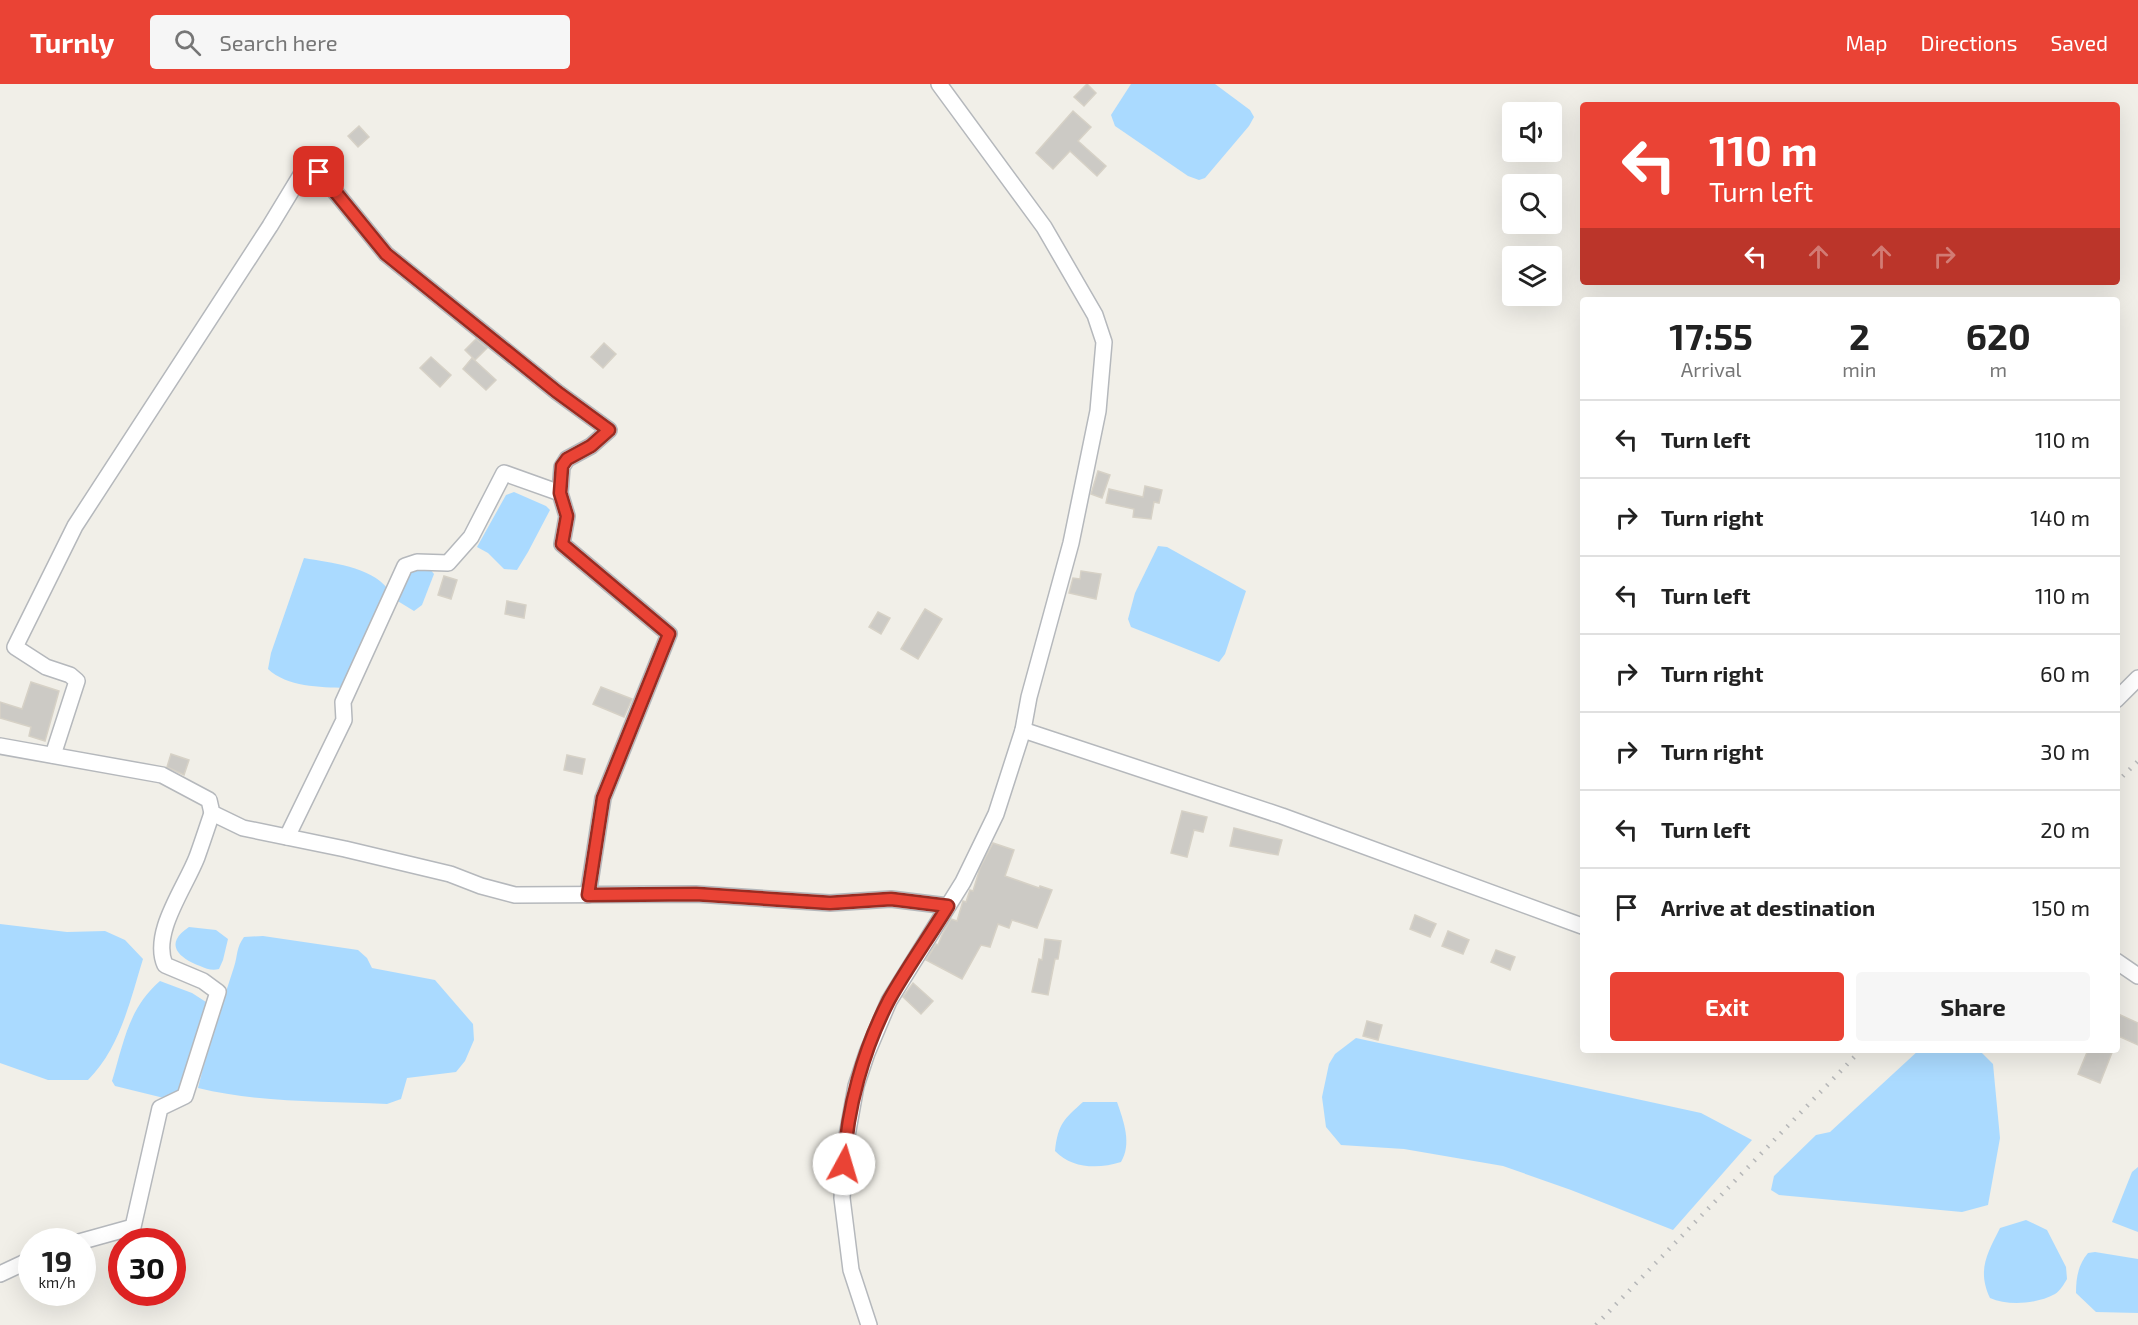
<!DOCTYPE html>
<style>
body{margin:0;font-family:"Exo 2",sans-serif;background:#f6f6f6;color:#222;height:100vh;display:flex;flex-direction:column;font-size:22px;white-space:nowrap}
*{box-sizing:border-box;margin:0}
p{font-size:20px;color:#767676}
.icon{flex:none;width:33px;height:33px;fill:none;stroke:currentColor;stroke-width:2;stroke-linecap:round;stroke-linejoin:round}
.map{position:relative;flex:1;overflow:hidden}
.sheet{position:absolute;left:1580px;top:213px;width:540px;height:756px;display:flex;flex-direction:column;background:#fff;border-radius:6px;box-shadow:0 6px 24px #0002}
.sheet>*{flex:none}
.hud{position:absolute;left:1580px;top:18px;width:540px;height:183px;border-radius:6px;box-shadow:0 6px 24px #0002;background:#ea4335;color:#fff;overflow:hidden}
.tools{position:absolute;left:1502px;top:18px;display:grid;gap:12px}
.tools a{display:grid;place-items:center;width:60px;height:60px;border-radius:6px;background:#fff;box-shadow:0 6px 24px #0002;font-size:30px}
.speed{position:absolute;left:18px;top:1144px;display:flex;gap:12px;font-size:30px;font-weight:700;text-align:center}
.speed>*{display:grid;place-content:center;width:78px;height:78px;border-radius:50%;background:#fff;box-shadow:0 6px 24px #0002;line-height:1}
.speed small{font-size:15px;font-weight:400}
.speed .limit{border:9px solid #d22;background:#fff;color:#111}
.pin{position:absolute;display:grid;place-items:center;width:51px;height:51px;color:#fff;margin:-26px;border-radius:12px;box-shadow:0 3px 9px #0006}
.me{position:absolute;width:66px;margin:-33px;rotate:6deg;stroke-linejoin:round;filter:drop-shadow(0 0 4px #0008)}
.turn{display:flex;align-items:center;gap:21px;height:126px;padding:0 30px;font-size:27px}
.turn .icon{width:78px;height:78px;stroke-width:2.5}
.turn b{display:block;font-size:42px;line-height:51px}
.lanes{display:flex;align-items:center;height:57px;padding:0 30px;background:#0003;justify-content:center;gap:30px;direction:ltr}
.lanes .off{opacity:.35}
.eta{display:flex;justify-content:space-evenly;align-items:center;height:102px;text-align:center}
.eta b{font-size:36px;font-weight:700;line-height:42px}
.cta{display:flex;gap:12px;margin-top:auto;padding:12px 30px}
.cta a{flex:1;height:69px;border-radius:6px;background:#ea4335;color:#fff;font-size:24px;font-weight:700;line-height:69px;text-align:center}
.cta a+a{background:#f6f6f6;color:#222}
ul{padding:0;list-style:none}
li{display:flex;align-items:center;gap:18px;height:78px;padding:0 30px;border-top:2px solid #e0e0e0}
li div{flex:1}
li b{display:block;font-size:22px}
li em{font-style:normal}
header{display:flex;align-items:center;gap:36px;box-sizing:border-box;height:84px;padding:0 30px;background:#ea4335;color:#fff}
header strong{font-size:28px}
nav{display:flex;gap:33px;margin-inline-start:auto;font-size:21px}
.search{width:420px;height:54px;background:#f6f6f6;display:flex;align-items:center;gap:15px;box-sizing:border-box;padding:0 21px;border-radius:6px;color:#767676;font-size:22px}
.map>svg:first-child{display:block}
.water{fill:#aadaff}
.building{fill:#cccac5;stroke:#d6d1c6;stroke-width:1.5}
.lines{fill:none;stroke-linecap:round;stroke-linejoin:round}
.street-casing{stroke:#b5b8bc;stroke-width:18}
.street{stroke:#fff;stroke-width:15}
.rail{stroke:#b6b7b8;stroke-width:4.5;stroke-dasharray:1.5 8;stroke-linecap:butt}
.route-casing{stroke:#982c22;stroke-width:15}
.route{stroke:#ea4335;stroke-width:10}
</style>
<header>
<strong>Turnly</strong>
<div class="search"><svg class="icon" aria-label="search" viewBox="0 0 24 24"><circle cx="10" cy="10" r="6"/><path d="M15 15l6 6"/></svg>Search here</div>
<nav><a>Map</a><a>Directions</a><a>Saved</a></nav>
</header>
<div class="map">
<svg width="2138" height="1241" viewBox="0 0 2138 1241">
<rect width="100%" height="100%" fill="#f1efe8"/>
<g class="water">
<path d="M 1131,0 L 1215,0 L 1250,26 L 1254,33 L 1249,42 L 1205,94 L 1199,96 L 1188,92 L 1115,42 L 1111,31 Z"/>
<path d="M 514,408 L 546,422 L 550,426 L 528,468 L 517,486 L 504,485 L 488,469 L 477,463 L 506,411 Z"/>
<path d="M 1158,462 L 1167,463 L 1246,507 L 1225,570 L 1219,578 L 1131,543 L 1128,535 L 1135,509 Z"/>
<path d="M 304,474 C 331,479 370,482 388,505 L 345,604 C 320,603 287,603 268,585 L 271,569 Z"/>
<path d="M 413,484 L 430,485 L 434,490 L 422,521 L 414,527 L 396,516 L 408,490 Z"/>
<path d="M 0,840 L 67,848 L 105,847 L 125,856 L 143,875 C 130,917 120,964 88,996 L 48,996 L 0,979 Z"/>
<path d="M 189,843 L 216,846 L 228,855 L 223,876 L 219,885 C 212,887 207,885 200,882 C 179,874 163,860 189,843 Z"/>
<path d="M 263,852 L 358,866 L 367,874 L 372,884 L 435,896 L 473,940 L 474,956 L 465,977 L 456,988 L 407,994 L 401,1015 L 387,1020 C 324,1017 259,1019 198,1004 C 208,963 221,923 234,883 C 238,870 236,864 244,853 Z"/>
<path d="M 160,897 L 192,909 L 206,918 L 206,928 L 185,1003 L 168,1015 L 115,1002 L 112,997 C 124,958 128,925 160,897 Z"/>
<path d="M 1356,954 L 1701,1029 L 1752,1056 L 1673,1146 L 1571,1106 L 1503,1082 L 1404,1065 L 1341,1061 L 1326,1043 L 1322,1013 L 1329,980 L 1335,970 Z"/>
<path d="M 1919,966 L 1979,966 L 1993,980 L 2000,1054 L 1988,1121 L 1962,1128 L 1779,1111 L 1771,1106 L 1774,1092 L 1816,1051 L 1830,1048 Z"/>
<path d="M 1083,1018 L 1117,1018 C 1124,1038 1132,1060 1121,1078 C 1099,1085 1072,1085 1055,1067 C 1058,1040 1064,1035 1083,1018 Z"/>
<path d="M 2138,1083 L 2138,1148 L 2112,1138 L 2132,1088 Z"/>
<path d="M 2026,1136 L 2047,1146 L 2066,1183 L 2067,1195 C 2064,1200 2060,1207 2055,1210 C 2037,1220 2008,1222 1990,1214 C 1977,1186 1987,1170 2000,1144 Z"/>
<path d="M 2095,1168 L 2138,1175 L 2138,1229 L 2096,1228 L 2076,1209 C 2076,1194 2078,1181 2088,1169 Z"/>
</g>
<g class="building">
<path d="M 1087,0 L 1096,9 L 1084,22 L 1074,13 Z"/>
<path d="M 1073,27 L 1091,43 L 1078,57 L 1106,82 L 1097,92 L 1070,67 L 1053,85 L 1036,69 Z"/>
<path d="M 359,42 L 369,53 L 358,63 L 348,52 Z"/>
<path d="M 476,255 L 487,264 L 475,276 L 465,266 Z"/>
<path d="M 604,259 L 616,270 L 603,284 L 591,273 Z"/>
<path d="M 431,273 L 451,291 L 440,303 L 420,284 Z"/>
<path d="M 472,274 L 496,296 L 486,306 L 463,285 Z"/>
<path d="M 1098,387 L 1110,391 L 1102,414 L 1091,410 Z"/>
<path d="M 1145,402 L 1162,406 L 1159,419 L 1154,418 L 1151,435 L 1133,433 L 1134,425 L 1106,419 L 1109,405 L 1143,413 Z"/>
<path d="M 1081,487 L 1101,490 L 1096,515 L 1069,509 L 1073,494 L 1080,495 Z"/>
<path d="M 444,492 L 457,496 L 451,515 L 438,511 Z"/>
<path d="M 507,517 L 526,521 L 524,534 L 505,530 Z"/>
<path d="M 925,525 L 942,535 L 918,575 L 901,565 Z"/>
<path d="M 878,528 L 890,534 L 881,550 L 869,543 Z"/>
<path d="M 31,598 L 59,607 L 45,657 L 29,652 L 31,643 L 0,634 L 0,618 L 22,625 Z"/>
<path d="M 601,603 L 632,615 L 624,633 L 593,620 Z"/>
<path d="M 171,670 L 189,676 L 184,691 L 167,683 Z"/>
<path d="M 567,671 L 585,675 L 582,690 L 564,686 Z"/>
<path d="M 1182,727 L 1207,733 L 1203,748 L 1194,746 L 1187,773 L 1171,769 Z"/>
<path d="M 1234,744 L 1282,756 L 1278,771 L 1230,762 Z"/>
<path d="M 993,759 L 1014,766 L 1005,792 L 1039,804 L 1040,802 L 1052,806 L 1037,844 L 1012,836 L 1009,844 L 998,840 L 990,863 L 981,861 L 962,895 L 926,876 L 936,860 L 938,861 L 942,851 L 951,835 L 957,837 L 963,817 L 966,818 L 970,806 L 973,807 L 980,784 Z"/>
<path d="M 1415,831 L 1436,840 L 1430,853 L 1410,845 Z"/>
<path d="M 1448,847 L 1469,856 L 1463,870 L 1442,862 Z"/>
<path d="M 1045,855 L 1061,857 L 1058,875 L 1055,875 L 1048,911 L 1032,908 L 1039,875 L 1042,876 Z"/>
<path d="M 1496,866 L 1515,873 L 1510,886 L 1491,878 Z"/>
<path d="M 913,899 L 933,917 L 921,930 L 903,913 Z"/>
<path d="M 2116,929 L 2138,939 L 2138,961 L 2116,951 Z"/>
<path d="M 1367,937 L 1382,941 L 1378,956 L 1363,952 Z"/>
<path d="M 2088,966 L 2113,966 L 2100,999 L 2078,990 Z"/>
</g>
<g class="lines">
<defs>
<g id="street">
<path d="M 2116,616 L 2138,594"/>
<path d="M 1023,646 L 1282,732 L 1582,842"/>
<path d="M 0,662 L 162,691 L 209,716 L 212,729 L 243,744 L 345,765 L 450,790 L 481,802 L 515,811 L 696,810 L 830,819 L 891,815 L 948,822"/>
<path d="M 53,671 L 77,597 L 70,591 L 46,583 L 15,563 L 75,442 L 270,142 L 307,81 L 319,88 L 386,170 L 557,308 L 609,346 L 591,362 L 567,375 L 562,383 L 560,409 L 567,432 L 562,460 L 669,550 L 603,714 L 588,811"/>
<path d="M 287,753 L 344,636 L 343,618 L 405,482 L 417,478 L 448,479 L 471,453 L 504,389 L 560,409"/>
<path d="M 2116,877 L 2138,892"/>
<path d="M 79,1158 L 133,1143 L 160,1024 L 185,1012 L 218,908 L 203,897 L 165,881 C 151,849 185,804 197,773 C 202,759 207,744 212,729"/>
<path d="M 0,1190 L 32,1175"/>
<path d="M 869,1241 L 851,1186 L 842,1114 L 845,1063 L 856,1002 L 867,969 L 889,917 L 963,798 L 996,730 L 1023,646 L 1029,613 L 1071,459 L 1098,327 L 1104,258 L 1095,231 L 1044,143 L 939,0"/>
</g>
</defs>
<use href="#street" class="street-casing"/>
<use href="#street" class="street"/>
<g class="rail">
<path d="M 2116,699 L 2138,677"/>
<path d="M 1596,1241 L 1861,966"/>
</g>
</g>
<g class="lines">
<defs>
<path id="route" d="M 319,88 L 386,170 L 557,308 L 609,346 L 591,362 L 567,375 L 562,382 L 560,409 L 567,432 L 562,460 L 669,550 L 603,714 L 588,811 L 696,810 L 830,819 L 891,815 L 948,822 C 929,853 907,884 889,916 C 863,966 847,1025 844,1080"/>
</defs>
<use href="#route" class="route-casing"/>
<use href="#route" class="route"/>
</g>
</svg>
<div class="tools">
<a><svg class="icon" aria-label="sound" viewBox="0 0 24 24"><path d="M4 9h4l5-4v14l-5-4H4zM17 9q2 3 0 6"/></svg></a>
<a><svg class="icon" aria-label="search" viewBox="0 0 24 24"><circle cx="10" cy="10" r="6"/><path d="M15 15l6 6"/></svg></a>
<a><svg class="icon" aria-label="layers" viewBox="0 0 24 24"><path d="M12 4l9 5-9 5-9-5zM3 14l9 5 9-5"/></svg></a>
</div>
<div class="speed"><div>19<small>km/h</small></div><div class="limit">30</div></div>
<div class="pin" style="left:319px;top:88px;background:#d93025"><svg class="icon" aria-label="arrive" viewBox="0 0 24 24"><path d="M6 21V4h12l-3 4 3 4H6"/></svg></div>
<svg class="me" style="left:844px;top:1080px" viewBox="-20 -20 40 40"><circle r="19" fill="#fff"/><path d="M0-13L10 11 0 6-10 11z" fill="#ea4335"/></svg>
<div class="hud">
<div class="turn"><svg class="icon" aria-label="left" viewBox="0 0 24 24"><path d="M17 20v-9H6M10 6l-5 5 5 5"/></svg><div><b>110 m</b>Turn left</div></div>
<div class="lanes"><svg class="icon" aria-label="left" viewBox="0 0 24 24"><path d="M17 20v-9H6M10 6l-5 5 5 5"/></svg><svg class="icon off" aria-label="ahead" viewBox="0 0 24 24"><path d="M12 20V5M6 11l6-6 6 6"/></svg><svg class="icon off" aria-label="ahead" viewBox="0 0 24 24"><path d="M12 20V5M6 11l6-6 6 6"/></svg><svg class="icon off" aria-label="right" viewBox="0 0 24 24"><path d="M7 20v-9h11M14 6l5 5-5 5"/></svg></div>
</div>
<section class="sheet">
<div class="eta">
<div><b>17:55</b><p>Arrival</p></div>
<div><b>2</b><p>min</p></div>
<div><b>620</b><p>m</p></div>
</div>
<ul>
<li><svg class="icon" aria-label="left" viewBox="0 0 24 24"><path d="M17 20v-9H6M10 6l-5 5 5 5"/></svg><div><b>Turn left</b></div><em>110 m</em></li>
<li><svg class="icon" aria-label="right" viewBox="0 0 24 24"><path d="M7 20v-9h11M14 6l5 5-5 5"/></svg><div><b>Turn right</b></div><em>140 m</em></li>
<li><svg class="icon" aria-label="left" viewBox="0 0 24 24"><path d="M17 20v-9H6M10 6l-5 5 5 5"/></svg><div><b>Turn left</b></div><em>110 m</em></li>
<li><svg class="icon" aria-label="right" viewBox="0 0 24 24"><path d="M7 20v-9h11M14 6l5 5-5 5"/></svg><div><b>Turn right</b></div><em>60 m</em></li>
<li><svg class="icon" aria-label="right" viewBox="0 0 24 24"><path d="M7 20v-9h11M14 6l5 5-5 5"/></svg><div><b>Turn right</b></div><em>30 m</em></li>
<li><svg class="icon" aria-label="left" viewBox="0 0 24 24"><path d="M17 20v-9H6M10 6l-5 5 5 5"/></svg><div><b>Turn left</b></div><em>20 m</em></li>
<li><svg class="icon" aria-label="arrive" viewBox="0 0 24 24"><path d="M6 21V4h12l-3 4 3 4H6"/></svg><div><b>Arrive at destination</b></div><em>150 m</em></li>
</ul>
<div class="cta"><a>Exit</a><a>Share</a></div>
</section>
</div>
